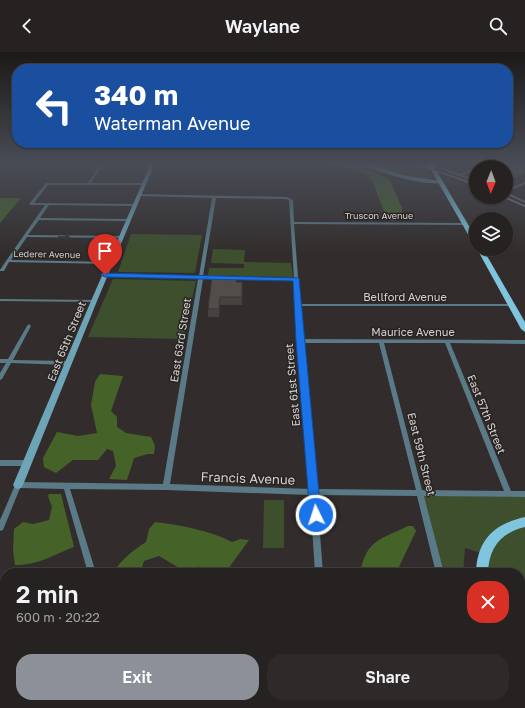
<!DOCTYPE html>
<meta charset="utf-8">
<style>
body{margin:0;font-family:"Golos Text",sans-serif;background:#2e2a2a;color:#f1f3f6;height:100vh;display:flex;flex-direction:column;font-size:15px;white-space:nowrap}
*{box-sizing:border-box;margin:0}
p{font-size:13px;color:#a4a4a5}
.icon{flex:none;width:22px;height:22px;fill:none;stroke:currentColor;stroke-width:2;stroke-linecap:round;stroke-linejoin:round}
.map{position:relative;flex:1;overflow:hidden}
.side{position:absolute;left:0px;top:516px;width:525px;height:140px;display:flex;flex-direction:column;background:#262221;border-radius:16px 16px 0 0;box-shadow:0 1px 3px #0004,0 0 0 1px #423f3f}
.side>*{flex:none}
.hud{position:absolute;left:12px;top:12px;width:501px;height:84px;border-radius:16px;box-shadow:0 1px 3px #0004,0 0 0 1px #423f3f;background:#1a4fa0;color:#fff;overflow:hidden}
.needle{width:26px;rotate:181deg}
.fabs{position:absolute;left:469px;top:108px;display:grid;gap:8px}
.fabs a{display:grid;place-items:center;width:44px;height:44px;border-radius:50%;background:#262221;box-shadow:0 1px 3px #0004,0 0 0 1px #423f3f;font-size:20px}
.pin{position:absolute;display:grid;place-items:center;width:34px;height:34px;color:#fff;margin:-41px -17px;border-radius:50% 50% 50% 0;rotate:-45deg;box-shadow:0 0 4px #0007}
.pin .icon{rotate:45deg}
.me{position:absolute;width:44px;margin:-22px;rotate:356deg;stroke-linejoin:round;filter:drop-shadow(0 0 3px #0008)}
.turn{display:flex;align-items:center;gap:14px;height:84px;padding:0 16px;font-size:18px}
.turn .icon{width:52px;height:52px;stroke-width:2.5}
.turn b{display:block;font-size:28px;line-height:34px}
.round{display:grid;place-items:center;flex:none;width:42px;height:42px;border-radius:16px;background:#2e2a2a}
.overview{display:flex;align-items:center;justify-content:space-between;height:68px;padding:0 16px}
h1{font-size:24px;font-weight:600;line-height:30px}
.action{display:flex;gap:8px;margin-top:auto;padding:8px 16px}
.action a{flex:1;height:46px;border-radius:16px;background:#8c9099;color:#fff;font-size:16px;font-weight:600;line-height:46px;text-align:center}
.action a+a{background:#2e2a2a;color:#f1f3f6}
header{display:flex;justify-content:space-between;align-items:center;height:52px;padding:0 16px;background:#262221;font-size:18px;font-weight:600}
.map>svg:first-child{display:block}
.green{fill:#3d4f2d}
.forest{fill:#456328}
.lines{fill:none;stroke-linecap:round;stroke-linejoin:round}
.street{fill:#597a86;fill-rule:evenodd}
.secondary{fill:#6ea4b7;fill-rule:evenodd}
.primary{fill:#7ec5dd;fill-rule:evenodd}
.highway{fill:#9ee0f8;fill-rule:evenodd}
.rail{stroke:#8c8887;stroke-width:1.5}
.wall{fill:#474240}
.shaded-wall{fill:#393634}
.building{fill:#524d4b;stroke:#393634}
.oneway{fill:#323536}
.route{fill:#1a73e8;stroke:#114b97}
.labels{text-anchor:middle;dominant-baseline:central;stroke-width:3;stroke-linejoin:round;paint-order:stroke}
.far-street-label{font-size:9px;fill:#d4d1d0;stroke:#282422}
.street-label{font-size:11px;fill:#d4d1d0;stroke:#282422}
.near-street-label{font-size:13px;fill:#d4d1d0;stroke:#282422}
</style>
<header><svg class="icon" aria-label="back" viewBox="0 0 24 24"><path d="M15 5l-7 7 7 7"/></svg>Waylane<svg class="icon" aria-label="search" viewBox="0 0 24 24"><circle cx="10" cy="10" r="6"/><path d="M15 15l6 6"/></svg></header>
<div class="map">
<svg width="525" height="656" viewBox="0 0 525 656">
<rect width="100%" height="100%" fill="#322d2c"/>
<g class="green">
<path d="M 369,111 C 389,111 420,105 433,124 L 431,126 C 411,129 387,119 369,111 Z"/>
<path d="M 131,182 L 202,183 L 195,221 L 118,220 Z"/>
<path d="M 213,197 L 245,198 L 244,210 L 291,211 L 293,225 L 208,224 L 209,216 L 244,216 L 244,212 L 211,211 Z"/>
<path d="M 113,227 L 196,229 L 183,287 L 88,285 Z"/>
<path d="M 420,440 L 525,442 L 525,628 L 520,630 L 520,521 L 482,521 L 484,502 L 465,496 L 463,521 L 440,521 Z"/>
<path d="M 264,448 L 284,448 L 284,496 L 263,496 Z"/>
<path d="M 343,651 L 450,651 L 443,656 L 344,656 Z"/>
</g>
<g class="forest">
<path d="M 327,111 L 357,111 L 390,128 L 402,156 L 402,165 C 397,170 392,169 385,167 C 384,157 381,152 378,144 C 376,139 375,133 372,129 C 363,114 342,116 327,112 Z"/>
<path d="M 504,111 L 519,112 L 525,111 L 524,122 L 506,128 L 506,118 L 509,116 Z"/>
<path d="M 0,146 L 21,146 L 0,171 Z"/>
<path d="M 100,322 L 123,324 L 111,359 L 117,365 L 117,375 L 126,381 L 151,385 L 155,394 L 154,402 L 148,402 L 134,406 L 127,428 L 109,427 L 116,414 L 113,399 L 107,397 L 98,408 L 73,408 L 56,421 L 44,415 L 43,406 L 57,380 L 78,384 L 97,381 L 91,353 L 95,330 Z"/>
<path d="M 49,442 L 61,442 L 74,495 C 52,503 40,513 15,513 L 13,498 L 14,477 L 23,470 L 33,472 L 49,468 L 52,455 L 48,444 Z"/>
<path d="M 155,470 C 180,473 209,478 232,490 L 240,487 L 249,488 L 228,517 C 217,517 208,514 196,515 L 192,519 L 181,517 L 159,504 L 144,509 L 140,521 L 113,521 C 122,507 132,499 146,490 L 149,477 Z"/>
<path d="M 408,474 L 413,474 L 416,479 L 396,521 L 360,521 C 367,487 380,488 408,474 Z"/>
<path d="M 5,628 L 5,651 L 59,651 L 60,656 L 0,656 L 0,631 Z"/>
<path d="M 146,651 L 192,651 L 186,656 L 152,656 Z"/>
<path d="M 219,651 L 283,651 L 280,656 L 253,656 Z"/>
<path d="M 288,651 L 324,651 L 323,656 L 294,656 Z"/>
</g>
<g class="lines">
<g class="street">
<path d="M 101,111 L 104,111 L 91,131 L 144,131 L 146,132 L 144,133 L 48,133 L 34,151 L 134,152 L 136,153 L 135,154 L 49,153 L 40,166 L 128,167 L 129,167 L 129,169 L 39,168 L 28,183 L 121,184 L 122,184 L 122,186 L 27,185 L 11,208 L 110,210 L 111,210 L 111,212 L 9,210 L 4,219 L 0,219 L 0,218 L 6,209 L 45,153 L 31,153 L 29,152 L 46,131 L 88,131 Z"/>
<path d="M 423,111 L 428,111 L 460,122 L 476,116 L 476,118 L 463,123 L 476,128 L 476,130 Z"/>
<path d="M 489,111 L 493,111 L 484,115 L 479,115 Z"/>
<path d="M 525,130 L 525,132 L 506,140 L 525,149 L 525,151 L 506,142 L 506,138 Z"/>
<path d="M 138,142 L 287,145 L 293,148 L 294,170 L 466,171 L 467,172 L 465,173 L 294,172 L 300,252 L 511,252 L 513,253 L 511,254 L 301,254 L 303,287 L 525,288 L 525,292 L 450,291 L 511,439 L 525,439 L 525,445 L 424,444 L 444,521 L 436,521 L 417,444 L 317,443 L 323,521 L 315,521 L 310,443 L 166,438 L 70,437 L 96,521 L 88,521 L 64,437 L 20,436 L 3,478 L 0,479 L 0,468 L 16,431 L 18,430 L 163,432 L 198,227 L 105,224 L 103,223 L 105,222 L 199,224 L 212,146 L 139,144 L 138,144 ZM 216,146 L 286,147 L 289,148 L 294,226 L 231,225 L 229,226 L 231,227 L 294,228 L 298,288 L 297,289 L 299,290 L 310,437 L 170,432 L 203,227 L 219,227 L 221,226 L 219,225 L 203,224 ZM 304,291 L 379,291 L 416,438 L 316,437 ZM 384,291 L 445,291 L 504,439 L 422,438 Z"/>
<path d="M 0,247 L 94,248 L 96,249 L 94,250 L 0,249 Z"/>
<path d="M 29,272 L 31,274 L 13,308 L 69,309 L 72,311 L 69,313 L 11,311 L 2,327 L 0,328 L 0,321 L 6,311 L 0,311 L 0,307 L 8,307 L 27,274 Z"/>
<path d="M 0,408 L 27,408 L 29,409 L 30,411 L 29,413 L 27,414 L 0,414 Z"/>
<path d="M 123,651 L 133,651 L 135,656 L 125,656 Z"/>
<path d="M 338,651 L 348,651 L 349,656 L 339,656 Z"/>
</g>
<g class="secondary">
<path d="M 151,111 L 155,111 L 97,249 L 23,433 L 21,436 L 18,437 L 15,436 L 13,433 L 91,249 Z"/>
<path d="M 361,111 L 367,111 L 402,123 L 440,129 L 442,130 C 431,136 371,119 361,111 Z"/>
</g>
<g class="primary">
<path d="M 427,111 L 432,111 L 476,186 L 476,193 L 473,191 Z"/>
<path d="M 477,197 L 483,197 L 525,270 L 525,280 L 521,277 Z"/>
<path d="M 525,465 L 525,475 C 500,481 489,496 488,521 L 476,521 C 477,488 494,472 525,465 Z"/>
<path d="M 520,628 L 525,630 L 525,656 L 515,656 L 518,651 L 520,651 L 520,649 L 523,647 L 520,646 Z"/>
<path d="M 472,651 L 492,651 L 490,656 L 469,656 Z"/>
</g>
<path class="highway" d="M 525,620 L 525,636 L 520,638 L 520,622 Z"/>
<g class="rail">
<path d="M 415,111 L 476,133"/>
<path d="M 504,145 L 525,154"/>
</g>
</g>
<path class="wall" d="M 237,224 L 237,230 L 242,230 L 242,253 L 220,253 L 219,265 L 208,265 L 208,257 Z"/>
<path class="shaded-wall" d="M 242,230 L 243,239 L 242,253 Z"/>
<path class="building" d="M 212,224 L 237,224 L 236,230 L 242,230 L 242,245 L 220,245 L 219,257 L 208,257 Z"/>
<defs><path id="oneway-solid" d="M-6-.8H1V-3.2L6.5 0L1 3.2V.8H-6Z"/></defs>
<use class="oneway" href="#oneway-solid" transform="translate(64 185) rotate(1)"/>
<linearGradient id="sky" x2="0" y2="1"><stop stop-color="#1c1918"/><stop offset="0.55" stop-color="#494c56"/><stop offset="1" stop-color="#494c56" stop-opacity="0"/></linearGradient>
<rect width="525" height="203" fill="url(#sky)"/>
<path class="route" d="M 102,221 L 299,226 L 321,463 L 320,467 L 316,468 L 311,467 L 310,463 L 296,289 L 293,229 L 105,225 L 101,223 Z"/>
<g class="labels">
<g class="far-street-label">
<text x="379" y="163">Truscon Avenue</text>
<text transform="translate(47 202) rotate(1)">Lederer Avenue</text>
</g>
<g class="street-label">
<text x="405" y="244">Bellford Avenue</text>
<text x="413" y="279">Maurice Avenue</text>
<text transform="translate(180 288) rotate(-81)">East 63rd Street</text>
<text transform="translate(66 289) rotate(-68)">East 65th Street</text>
<text transform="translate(292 333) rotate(-95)">East 61st Street</text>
<text transform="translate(487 362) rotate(68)">East 57th Street</text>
<text transform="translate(422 402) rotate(76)">East 59th Street</text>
</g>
<g class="near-street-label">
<text transform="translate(248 426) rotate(2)">Francis Avenue</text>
</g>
</g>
</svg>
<div class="fabs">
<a><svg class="needle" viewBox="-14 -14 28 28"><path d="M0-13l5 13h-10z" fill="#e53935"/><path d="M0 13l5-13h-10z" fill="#a4a4a5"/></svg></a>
<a><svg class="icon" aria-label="layers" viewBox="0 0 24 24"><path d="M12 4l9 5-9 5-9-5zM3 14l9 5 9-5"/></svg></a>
</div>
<div class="pin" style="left:105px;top:223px;background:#d93025"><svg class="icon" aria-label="arrive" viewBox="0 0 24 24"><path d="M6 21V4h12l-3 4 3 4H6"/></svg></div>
<svg class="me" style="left:316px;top:463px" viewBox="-20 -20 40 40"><circle r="17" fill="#1a73e8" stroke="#fff" stroke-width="3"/><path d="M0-11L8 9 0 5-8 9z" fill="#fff"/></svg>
<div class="hud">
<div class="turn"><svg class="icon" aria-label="left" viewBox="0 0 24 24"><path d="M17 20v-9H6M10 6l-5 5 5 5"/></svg><div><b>340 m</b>Waterman Avenue</div></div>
</div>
<section class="side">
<div class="overview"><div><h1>2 min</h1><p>600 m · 20:22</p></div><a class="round" style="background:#d93025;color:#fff"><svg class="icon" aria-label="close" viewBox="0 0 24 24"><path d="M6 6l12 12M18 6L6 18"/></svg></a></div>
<div class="action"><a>Exit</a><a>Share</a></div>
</section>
</div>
